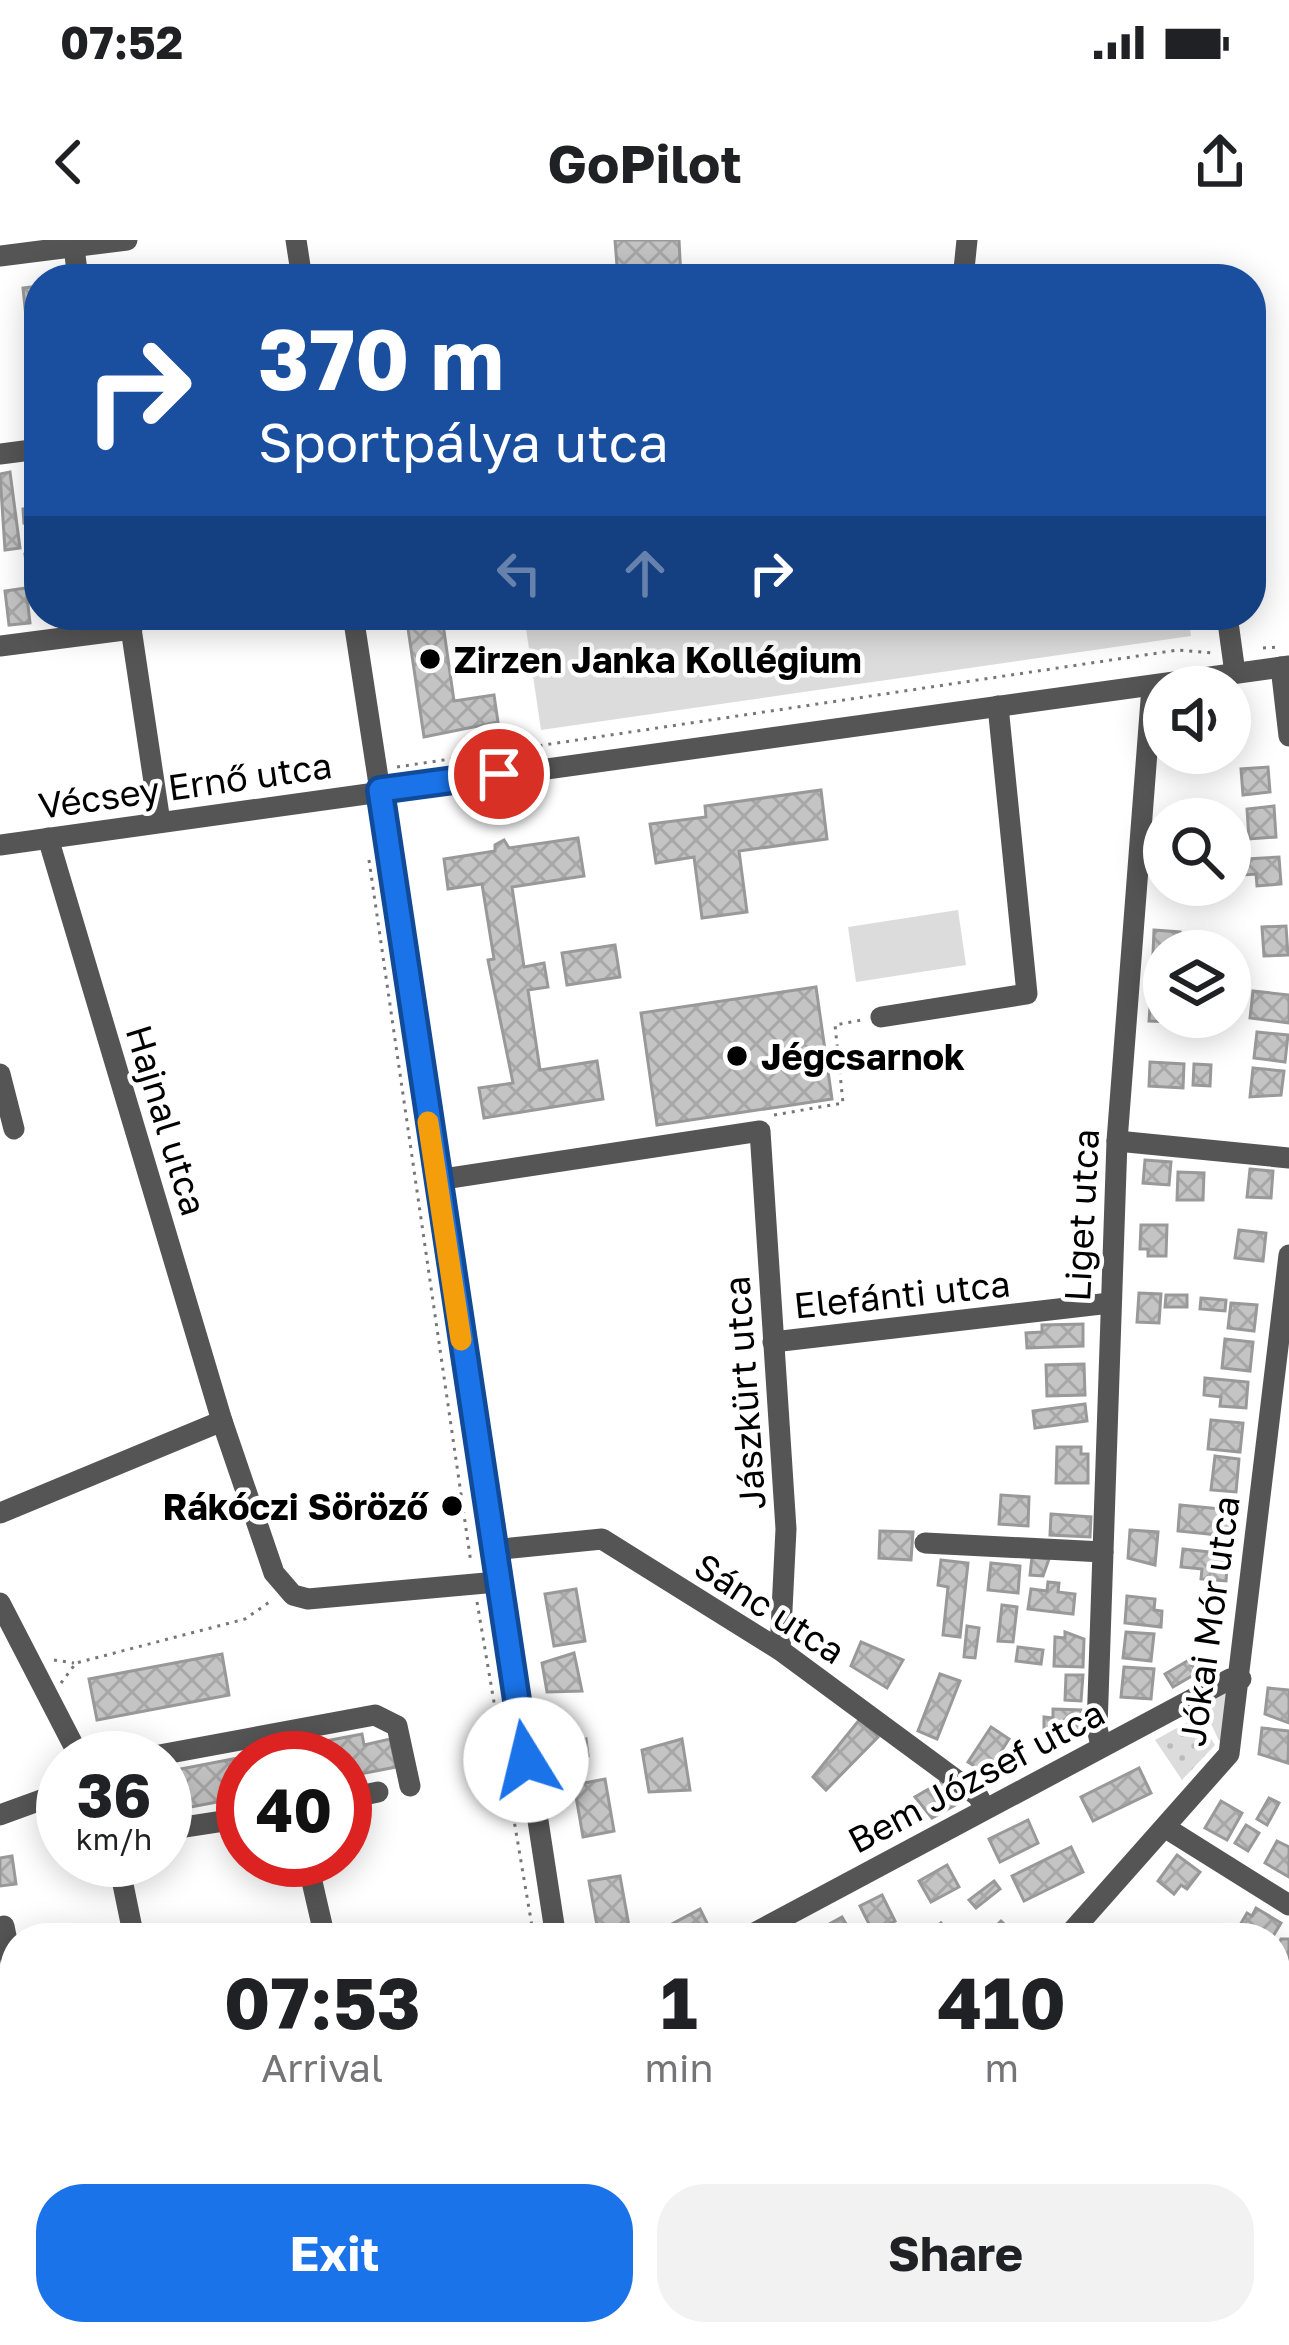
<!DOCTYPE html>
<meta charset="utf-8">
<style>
body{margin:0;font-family:"Golos Text",sans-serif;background:#f2f2f2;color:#202124;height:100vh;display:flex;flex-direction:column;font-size:45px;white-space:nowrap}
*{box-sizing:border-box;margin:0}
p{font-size:39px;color:#757577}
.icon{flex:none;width:66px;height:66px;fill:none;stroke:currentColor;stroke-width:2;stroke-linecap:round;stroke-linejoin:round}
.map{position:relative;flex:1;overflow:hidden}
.sheet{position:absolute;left:0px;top:1683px;width:1290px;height:423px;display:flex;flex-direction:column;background:#fff;border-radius:48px 48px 0 0;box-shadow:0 6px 30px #0003}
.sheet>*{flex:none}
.hud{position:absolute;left:24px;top:24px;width:1242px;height:366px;border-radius:48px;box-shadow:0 6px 30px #0003;background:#1a4fa0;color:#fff;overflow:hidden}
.tools{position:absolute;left:1143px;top:426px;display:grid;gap:24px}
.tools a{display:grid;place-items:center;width:108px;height:108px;border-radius:50%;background:#fff;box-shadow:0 6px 30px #0003;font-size:60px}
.speed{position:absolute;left:36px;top:1491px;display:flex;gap:24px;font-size:60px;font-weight:700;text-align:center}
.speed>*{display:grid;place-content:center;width:156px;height:156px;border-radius:50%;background:#fff;box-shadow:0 6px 30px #0003;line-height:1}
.speed small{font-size:30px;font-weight:400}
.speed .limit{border:18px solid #d22;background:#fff;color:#111}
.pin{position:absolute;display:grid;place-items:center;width:102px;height:102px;color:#fff;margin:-51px;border:6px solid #fff;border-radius:50%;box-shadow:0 3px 12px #0007}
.me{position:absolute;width:132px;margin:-66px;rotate:351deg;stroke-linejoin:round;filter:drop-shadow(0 0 9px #0008)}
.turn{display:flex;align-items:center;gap:42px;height:252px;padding:0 36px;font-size:54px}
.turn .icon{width:156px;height:156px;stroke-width:2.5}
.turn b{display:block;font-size:84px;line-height:102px}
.lanes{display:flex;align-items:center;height:114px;padding:0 36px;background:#0003;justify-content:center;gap:60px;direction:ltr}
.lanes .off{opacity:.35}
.eta{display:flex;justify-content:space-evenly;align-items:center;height:204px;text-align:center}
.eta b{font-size:72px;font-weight:700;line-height:84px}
.action{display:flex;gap:24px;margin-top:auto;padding:24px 36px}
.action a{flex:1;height:138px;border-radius:48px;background:#1a73e8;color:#fff;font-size:48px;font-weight:700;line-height:138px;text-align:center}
.action a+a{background:#f2f2f2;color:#202124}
.status{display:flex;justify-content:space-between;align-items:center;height:84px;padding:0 60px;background:#fff;direction:ltr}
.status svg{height:33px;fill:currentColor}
header{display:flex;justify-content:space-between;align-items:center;height:156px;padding:0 36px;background:#fff;font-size:54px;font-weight:700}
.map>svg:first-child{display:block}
.grass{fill:url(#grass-dots)}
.forest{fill:url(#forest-firs)}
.park{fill:#dcdcdc}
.building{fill:url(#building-cross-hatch);stroke:#999;stroke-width:3}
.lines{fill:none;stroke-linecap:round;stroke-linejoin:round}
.path{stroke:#777;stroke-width:3;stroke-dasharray:3 6;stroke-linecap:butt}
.minor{stroke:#555;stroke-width:21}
.route-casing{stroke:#114b97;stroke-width:30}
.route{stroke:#1a73e8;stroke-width:21}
.slow{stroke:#f59e0b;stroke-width:21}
.poi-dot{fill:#000;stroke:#fff;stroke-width:4.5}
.labels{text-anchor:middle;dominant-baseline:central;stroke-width:9;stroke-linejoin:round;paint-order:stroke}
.poi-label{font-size:36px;font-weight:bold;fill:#000;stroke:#fff;text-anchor:start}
.street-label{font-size:36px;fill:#000;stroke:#fff}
</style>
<div class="status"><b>07:52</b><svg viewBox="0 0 49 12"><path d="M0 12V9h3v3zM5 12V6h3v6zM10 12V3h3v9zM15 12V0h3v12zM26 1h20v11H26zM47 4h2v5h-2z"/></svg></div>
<header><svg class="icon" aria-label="back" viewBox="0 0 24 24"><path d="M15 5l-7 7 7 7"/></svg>GoPilot<svg class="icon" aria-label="share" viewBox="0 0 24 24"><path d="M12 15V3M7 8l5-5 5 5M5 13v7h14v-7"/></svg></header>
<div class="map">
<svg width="1289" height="2105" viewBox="0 0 1289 2105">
<defs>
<pattern id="grass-dots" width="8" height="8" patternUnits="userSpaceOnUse" patternTransform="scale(3)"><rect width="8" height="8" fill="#dcdcdc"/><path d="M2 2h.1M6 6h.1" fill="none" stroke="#bbb" stroke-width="1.8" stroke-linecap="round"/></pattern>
<pattern id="forest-firs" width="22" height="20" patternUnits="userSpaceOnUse" patternTransform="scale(3)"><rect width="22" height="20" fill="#dcdcdc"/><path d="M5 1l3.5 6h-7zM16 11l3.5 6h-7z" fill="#bbb"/></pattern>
<pattern id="building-cross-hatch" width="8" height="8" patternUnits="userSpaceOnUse" patternTransform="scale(3)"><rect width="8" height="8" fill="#c4c4c4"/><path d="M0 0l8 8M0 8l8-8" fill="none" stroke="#a7a7a7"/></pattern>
</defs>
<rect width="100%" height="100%" fill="#fff"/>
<path class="grass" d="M 1197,1477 L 1215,1505 L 1182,1540 L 1155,1500 Z"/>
<path class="forest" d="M 1226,1450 L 1227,1497 L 1219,1501 L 1202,1464 Z"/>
<g class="park">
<path d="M 524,375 L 1188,375 L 1191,396 L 541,490 Z"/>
<path d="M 958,670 L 966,725 L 856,742 L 848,687 Z"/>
</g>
<g class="building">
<path d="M 615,0 L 679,0 L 681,39 L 618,39 Z"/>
<path d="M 39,46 L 39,75 L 26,77 L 23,48 Z"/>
<path d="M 39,103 L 39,134 L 36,134 L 32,104 Z"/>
<path d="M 10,232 L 20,308 L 5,310 L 0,234 Z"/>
<path d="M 39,266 L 39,281 L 24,283 L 23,269 Z"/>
<path d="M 39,312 L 39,330 L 27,331 L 25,314 Z"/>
<path d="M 26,348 L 30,383 L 9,385 L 5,351 Z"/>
<path d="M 406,375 L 482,375 L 443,384 L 454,461 L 494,455 L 498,482 L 424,497 Z"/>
<path d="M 1268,527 L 1270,552 L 1243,555 L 1241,529 Z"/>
<path d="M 821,550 L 827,599 L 739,611 L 747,672 L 702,678 L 694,617 L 656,623 L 650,584 L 706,577 L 705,566 Z"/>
<path d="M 1274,566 L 1276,597 L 1249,599 L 1247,569 Z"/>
<path d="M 1156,585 L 1164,586 L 1164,616 L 1155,615 Z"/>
<path d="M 578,598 L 584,636 L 512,647 L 524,727 L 544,723 L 548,747 L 528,750 L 540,830 L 597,821 L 603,859 L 484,878 L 479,848 L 513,843 L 488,720 L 494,719 L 482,644 L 448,649 L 444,619 L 495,611 L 495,605 L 504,600 L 509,608 Z"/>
<path d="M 1279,617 L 1281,644 L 1257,646 L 1256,634 L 1231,636 L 1230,620 Z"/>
<path d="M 1286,686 L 1288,715 L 1264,716 L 1262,687 Z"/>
<path d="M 1154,690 L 1180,692 L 1179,711 L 1153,714 Z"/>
<path d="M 615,705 L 620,737 L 567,745 L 562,713 Z"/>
<path d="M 816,747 L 832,859 L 657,885 L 641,773 Z"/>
<path d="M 1253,751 L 1289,755 L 1289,783 L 1250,778 Z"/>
<path d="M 1151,753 L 1164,754 L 1164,777 L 1176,777 L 1176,782 L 1149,781 Z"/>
<path d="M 1257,792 L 1288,795 L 1285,822 L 1254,818 Z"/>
<path d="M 1150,822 L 1184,824 L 1183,848 L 1149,846 Z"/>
<path d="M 1194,824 L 1211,825 L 1210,846 L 1193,845 Z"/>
<path d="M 1253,828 L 1284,831 L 1281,855 L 1250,857 Z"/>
<path d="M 1145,920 L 1171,922 L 1169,945 L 1143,943 Z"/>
<path d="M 1250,929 L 1273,931 L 1271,958 L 1247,957 Z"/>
<path d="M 1178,932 L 1204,933 L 1203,960 L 1177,960 Z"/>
<path d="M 1141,985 L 1167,985 L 1166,1016 L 1148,1016 L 1148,1009 L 1140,1009 Z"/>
<path d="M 1239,990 L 1266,993 L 1263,1021 L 1235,1018 Z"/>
<path d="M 1139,1053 L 1161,1054 L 1159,1083 L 1137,1082 Z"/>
<path d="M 1166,1055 L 1187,1055 L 1187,1067 L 1165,1067 Z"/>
<path d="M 1201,1058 L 1226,1060 L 1225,1071 L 1200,1069 Z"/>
<path d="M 1231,1063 L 1257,1065 L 1254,1091 L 1228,1088 Z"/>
<path d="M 1083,1084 L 1083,1106 L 1027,1108 L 1026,1093 L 1042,1092 L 1042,1085 Z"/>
<path d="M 1225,1099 L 1253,1102 L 1250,1131 L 1222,1128 Z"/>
<path d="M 1084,1124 L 1085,1155 L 1047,1156 L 1046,1125 Z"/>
<path d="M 1205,1138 L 1248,1142 L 1246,1168 L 1220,1166 L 1221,1157 L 1204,1155 Z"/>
<path d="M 1085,1164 L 1087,1181 L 1035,1188 L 1033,1171 Z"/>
<path d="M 1211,1180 L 1243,1183 L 1240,1212 L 1208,1209 Z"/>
<path d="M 1057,1207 L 1081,1207 L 1081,1214 L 1088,1214 L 1088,1243 L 1056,1243 Z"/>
<path d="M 1215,1216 L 1239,1219 L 1236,1252 L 1211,1250 Z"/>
<path d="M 1001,1255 L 1029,1257 L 1028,1286 L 999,1284 Z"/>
<path d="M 1180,1265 L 1232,1270 L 1229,1296 L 1178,1291 Z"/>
<path d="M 1051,1274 L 1091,1277 L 1090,1297 L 1050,1295 Z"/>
<path d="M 1130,1290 L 1158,1292 L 1155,1325 L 1128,1318 Z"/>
<path d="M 880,1291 L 913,1292 L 911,1320 L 879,1318 Z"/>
<path d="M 1183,1309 L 1228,1314 L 1226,1341 L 1201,1339 L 1202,1329 L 1181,1327 Z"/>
<path d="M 1032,1317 L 1049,1319 L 1043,1336 L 1030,1335 Z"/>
<path d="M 941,1320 L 968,1323 L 960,1397 L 943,1395 L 948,1347 L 938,1345 Z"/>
<path d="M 991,1323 L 1020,1326 L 1018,1353 L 988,1350 Z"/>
<path d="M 1048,1342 L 1059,1343 L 1058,1352 L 1075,1354 L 1073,1374 L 1028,1369 L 1031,1349 L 1047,1351 Z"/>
<path d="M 576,1349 L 585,1401 L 554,1406 L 545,1354 Z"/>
<path d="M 1127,1356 L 1155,1359 L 1154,1370 L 1162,1371 L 1161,1387 L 1125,1383 Z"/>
<path d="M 1002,1365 L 1017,1367 L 1013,1402 L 998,1401 Z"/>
<path d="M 967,1386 L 979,1388 L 975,1418 L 964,1417 Z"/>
<path d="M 1065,1392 L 1084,1399 L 1083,1427 L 1054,1426 L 1055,1397 L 1065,1398 Z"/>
<path d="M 1126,1392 L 1154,1394 L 1151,1421 L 1123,1418 Z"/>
<path d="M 861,1402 L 903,1420 L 887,1448 L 851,1426 Z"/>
<path d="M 1018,1407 L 1043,1410 L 1041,1424 L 1016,1421 Z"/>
<path d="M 574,1413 L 582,1451 L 547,1452 L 542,1423 Z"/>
<path d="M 222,1414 L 229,1455 L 97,1480 L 89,1439 Z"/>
<path d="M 1189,1420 L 1197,1433 L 1173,1447 L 1165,1434 Z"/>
<path d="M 1124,1427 L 1154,1429 L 1151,1459 L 1121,1457 Z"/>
<path d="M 940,1434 L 960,1441 L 937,1499 L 918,1491 Z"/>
<path d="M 1066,1435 L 1083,1435 L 1081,1461 L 1065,1460 Z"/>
<path d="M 1268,1448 L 1289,1450 L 1289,1483 L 1265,1474 Z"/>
<path d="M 1053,1469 L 1081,1470 L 1080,1499 L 1052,1498 L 1052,1491 L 1044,1491 L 1044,1477 L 1053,1478 Z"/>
<path d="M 860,1479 L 878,1497 L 826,1550 L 813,1537 Z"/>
<path d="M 991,1487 L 1009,1499 L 987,1534 L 968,1522 Z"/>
<path d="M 1262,1488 L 1289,1491 L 1288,1523 L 1259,1514 Z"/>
<path d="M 570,1492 L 572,1504 L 586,1499 L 588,1516 L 575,1521 L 577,1533 L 559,1536 L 553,1499 Z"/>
<path d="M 362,1494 L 364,1505 L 390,1499 L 396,1527 L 345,1537 L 345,1518 L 243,1518 L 243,1557 L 165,1572 L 165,1532 Z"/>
<path d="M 682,1499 L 690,1550 L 649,1552 L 642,1510 Z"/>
<path d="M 1139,1528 L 1151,1553 L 1093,1581 L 1081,1557 Z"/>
<path d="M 605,1539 L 614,1591 L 583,1597 L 574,1545 Z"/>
<path d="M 946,1539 L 959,1563 L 932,1578 L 915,1557 Z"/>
<path d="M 1269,1558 L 1279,1563 L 1267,1585 L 1257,1579 Z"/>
<path d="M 1221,1561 L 1242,1573 L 1227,1600 L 1205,1588 Z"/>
<path d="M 1028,1580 L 1038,1603 L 1000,1622 L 989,1599 Z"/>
<path d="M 1246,1585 L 1259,1593 L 1248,1611 L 1235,1603 Z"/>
<path d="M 1277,1601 L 1289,1607 L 1289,1637 L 1265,1623 Z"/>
<path d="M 1071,1607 L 1083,1632 L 1024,1661 L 1012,1636 Z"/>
<path d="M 1177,1615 L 1200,1632 L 1187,1649 L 1181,1645 L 1174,1654 L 1158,1641 Z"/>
<path d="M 12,1616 L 16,1644 L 0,1646 L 0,1618 Z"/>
<path d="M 947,1625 L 959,1647 L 931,1662 L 919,1641 Z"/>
<path d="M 620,1636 L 629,1686 L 598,1691 L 589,1641 Z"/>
<path d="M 994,1641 L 1000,1649 L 976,1668 L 969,1660 Z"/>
<path d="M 882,1655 L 895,1681 L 873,1692 L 860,1666 Z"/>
<path d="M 1256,1668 L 1281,1683 L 1272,1698 L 1233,1697 L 1247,1673 L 1252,1676 Z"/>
<path d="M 700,1669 L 712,1693 L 702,1698 L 660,1698 L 657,1692 Z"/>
<path d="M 842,1677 L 854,1698 L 815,1698 L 813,1693 Z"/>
<path d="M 1001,1681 L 1019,1698 L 984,1698 Z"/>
<path d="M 941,1683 L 952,1698 L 922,1698 Z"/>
<path d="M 1281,1699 L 1289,1699 L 1289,1722 L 1275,1714 Z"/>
<path d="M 0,2041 L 15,2091 L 22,2094 L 0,2103 Z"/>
<path d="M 108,2091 L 114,2105 L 75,2105 Z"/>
<path d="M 155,2091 L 172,2091 L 171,2102 L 155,2101 Z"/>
<path d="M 246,2091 L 261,2091 L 259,2105 L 244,2105 Z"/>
<path d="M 279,2091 L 310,2091 L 307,2105 L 276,2105 Z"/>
<path d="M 546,2091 L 580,2091 L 582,2102 L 548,2104 Z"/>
<path d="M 334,2092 L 363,2097 L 362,2105 L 332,2105 Z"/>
</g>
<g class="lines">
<g class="path">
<path d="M 1263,408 L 1280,407"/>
<path d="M 397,527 L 1178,410 L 1212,413"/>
<path d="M 369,620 L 471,1323"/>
<path d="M 774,875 L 843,863 L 835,785 L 862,780"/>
<path d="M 477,1362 L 534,1698"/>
<path d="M 54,1420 L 74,1423"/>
<path d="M 61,1443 L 76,1423 L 245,1379 L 271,1361"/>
</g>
<g class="minor">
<path d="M 296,0 L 302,39"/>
<path d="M 74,7 L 78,39"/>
<path d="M 0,16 L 127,0"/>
<path d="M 963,39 L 967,0"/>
<path d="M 0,214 L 39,209"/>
<path d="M 129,375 L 160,582"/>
<path d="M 353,375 L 556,1698"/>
<path d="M 1227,375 L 1235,433"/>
<path d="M 0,406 L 132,389"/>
<path d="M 1281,427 L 1289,496"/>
<path d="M 48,598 L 222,1181 L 274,1333 L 293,1355 L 308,1359 L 497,1342"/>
<path d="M 0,605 L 1289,426"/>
<path d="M 881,777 L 1027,754 L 998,466"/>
<path d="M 0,834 L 14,889"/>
<path d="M 1117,901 L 1289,918"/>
<path d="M 437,940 L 760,891 L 786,1289 L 780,1410"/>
<path d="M 773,1102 L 1110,1063"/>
<path d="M 0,1273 L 222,1181"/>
<path d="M 925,1303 L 1103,1312"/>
<path d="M 492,1310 L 602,1299 L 780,1410 L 978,1556 L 984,1567"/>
<path d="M 0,1363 L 80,1518"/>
<path d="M 1101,1506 L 1097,1488 L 1117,901 L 1152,447"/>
<path d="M 143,1518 L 375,1475 L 397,1486 L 410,1546"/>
<path d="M 345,1559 L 378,1552"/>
<path d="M 0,1575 L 63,1552"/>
<path d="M 1166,1588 L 1289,1665"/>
<path d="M 165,1590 L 243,1578"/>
<path d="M 118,1620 L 134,1698"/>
<path d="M 307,1620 L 325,1698"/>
<path d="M 4,1686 L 15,1741"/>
<path d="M 745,1698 L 1230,1439 L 1241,1439"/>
<path d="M 1066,1698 L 1229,1514 L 1289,1015"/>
<path d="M 0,1882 L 15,1877"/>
<path d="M 1275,1979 L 1289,1955"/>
<path d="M 0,2017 L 15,2012"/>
<path d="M 399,2091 L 438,2105"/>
<path d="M 613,2091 L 615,2105"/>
<path d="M 989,2091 L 1017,2105"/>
<path d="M 134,2105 L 136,2091"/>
<path d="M 686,2105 L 699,2091"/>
<path d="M 943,2105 L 950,2091"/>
<path d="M 1202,2105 L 1210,2091"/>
</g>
</g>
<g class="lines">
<defs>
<path id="route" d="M 499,534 L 380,550 L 526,1520"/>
</defs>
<use href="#route" class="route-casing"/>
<use href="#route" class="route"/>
<path class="slow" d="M 428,882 L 461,1100"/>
</g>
<g class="poi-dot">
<circle cx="430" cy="419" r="12"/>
<circle cx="737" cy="816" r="12"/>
<circle cx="452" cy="1266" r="12"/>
</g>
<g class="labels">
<g class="poi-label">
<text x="454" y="419">Zirzen Janka Kollégium</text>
<text x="761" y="816">Jégcsarnok</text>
<text x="428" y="1266" text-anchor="end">Rákóczi Söröző</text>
</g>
<g class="street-label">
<text transform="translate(185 545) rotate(-8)">Vécsey Ernő utca</text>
<text transform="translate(167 880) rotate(73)">Hajnal utca</text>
<text transform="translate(1081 975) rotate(-87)">Liget utca</text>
<text transform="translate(902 1054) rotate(-6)">Elefánti utca</text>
<text transform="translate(744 1153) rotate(-94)">Jászkürt utca</text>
<text transform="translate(770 1368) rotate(33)">Sánc utca</text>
<text transform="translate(1209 1381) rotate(-82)">Jókai Mór utca</text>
<text transform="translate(976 1536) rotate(-28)">Bem József utca</text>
</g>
</g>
</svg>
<div class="tools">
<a><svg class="icon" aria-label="sound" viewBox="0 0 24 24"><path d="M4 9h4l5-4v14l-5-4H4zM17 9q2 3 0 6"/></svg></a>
<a><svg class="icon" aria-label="search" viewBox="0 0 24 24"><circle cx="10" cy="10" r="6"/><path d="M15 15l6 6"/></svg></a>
<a><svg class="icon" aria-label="layers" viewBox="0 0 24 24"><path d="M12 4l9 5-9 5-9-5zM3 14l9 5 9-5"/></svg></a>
</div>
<div class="speed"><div>36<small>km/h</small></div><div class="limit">40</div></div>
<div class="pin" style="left:499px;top:534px;background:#d93025"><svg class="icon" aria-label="arrive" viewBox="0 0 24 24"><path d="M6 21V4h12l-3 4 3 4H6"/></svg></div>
<svg class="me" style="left:526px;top:1520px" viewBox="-20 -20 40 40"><circle r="19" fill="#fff"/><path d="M0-13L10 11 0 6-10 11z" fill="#1a73e8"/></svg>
<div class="hud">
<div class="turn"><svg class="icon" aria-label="right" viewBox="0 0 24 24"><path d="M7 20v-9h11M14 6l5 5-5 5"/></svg><div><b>370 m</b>Sportpálya utca</div></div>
<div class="lanes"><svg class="icon off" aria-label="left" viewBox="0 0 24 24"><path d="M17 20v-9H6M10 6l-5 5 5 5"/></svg><svg class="icon off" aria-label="ahead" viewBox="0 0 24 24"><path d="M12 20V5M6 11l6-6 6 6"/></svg><svg class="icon" aria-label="right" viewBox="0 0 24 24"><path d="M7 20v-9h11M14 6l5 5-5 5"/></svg></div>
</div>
<section class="sheet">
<div class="eta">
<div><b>07:53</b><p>Arrival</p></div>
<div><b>1</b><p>min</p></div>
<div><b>410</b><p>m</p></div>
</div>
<div class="action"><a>Exit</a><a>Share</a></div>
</section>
</div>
